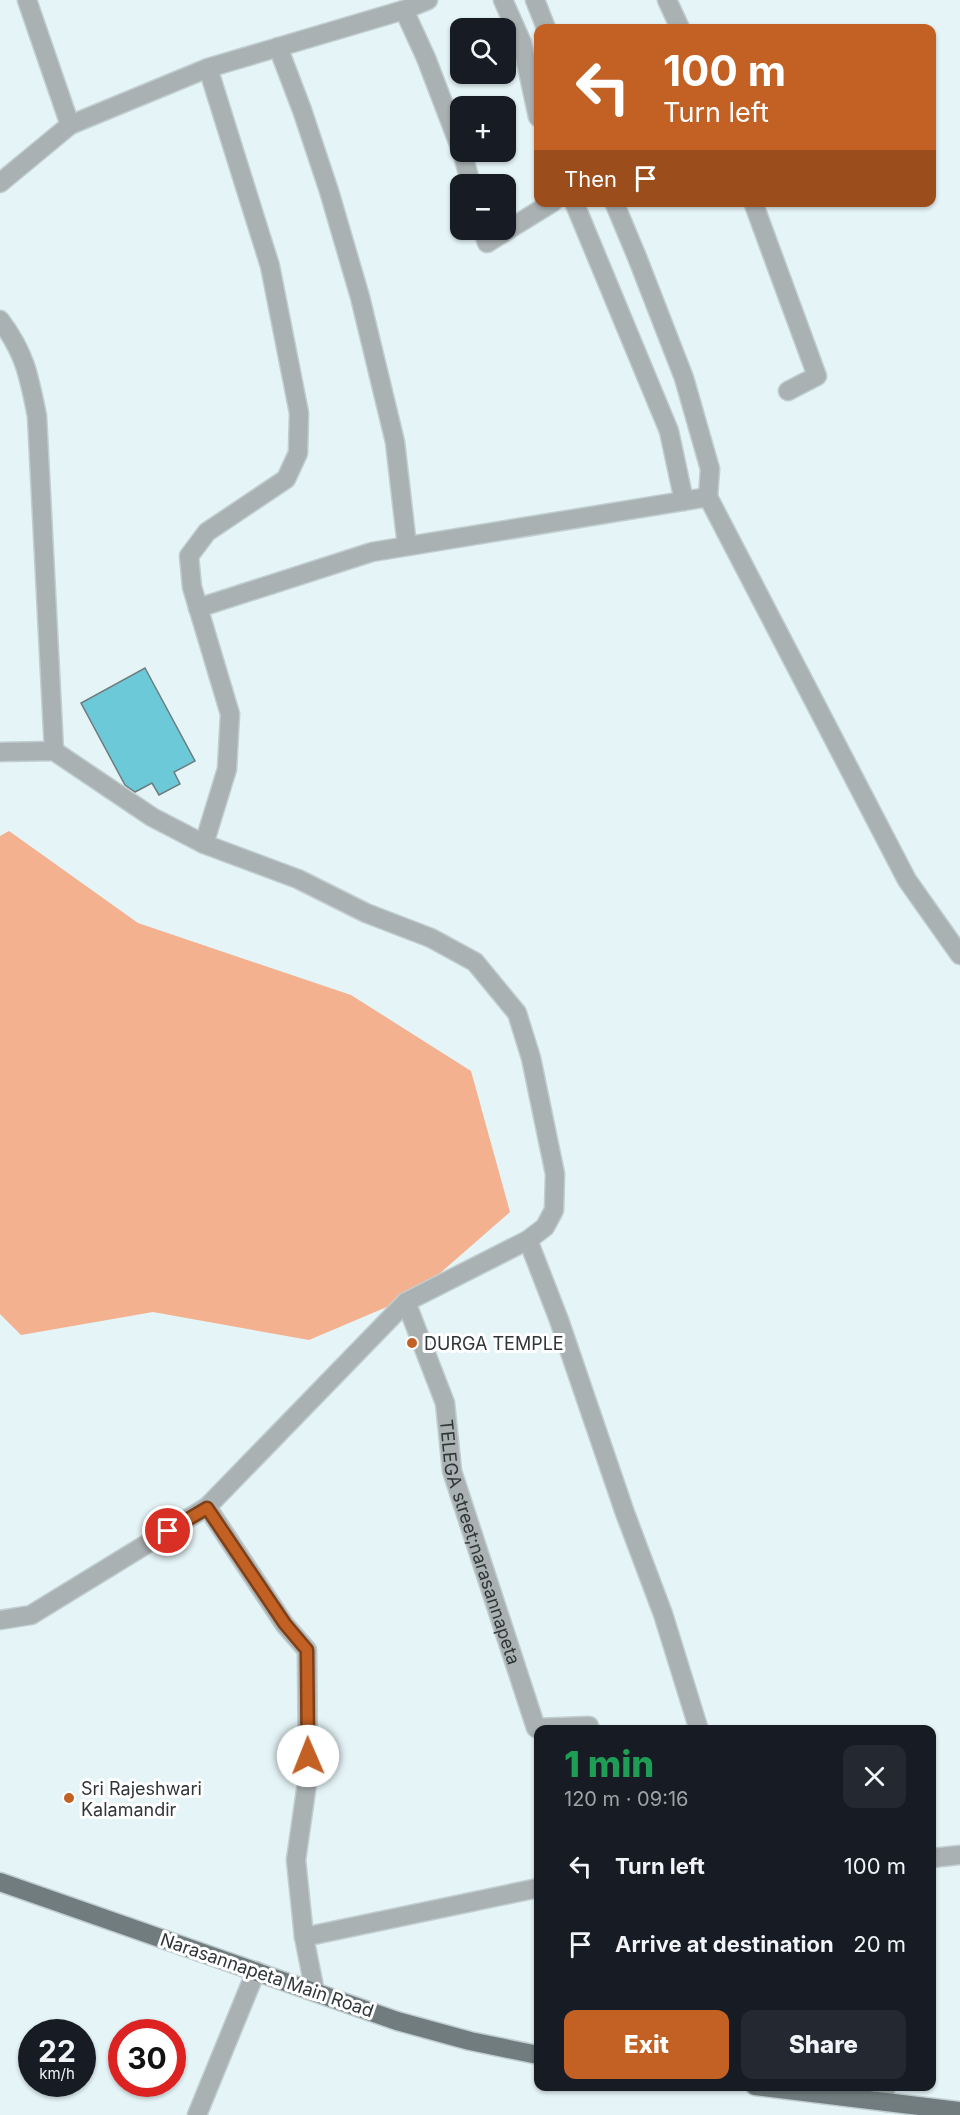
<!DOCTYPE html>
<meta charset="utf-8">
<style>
body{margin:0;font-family:Inter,sans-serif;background:#242831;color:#f1f3f6;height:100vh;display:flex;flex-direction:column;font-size:22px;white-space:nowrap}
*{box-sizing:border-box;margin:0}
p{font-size:20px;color:#9ea1a6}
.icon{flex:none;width:33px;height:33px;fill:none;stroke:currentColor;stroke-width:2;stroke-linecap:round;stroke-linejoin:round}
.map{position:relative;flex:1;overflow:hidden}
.panel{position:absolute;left:534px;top:1725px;width:402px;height:366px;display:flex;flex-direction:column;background:#171b24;border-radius:12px;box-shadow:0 2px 4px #0004}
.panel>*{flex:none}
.top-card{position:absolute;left:534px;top:24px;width:402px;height:183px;border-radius:12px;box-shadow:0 2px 4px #0004;background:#c36124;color:#fff;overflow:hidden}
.buttons{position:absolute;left:450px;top:18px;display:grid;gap:12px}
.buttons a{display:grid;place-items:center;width:66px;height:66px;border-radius:12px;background:#171b24;box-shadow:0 2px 4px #0004;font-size:30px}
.speed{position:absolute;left:18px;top:2019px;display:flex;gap:12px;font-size:30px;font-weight:700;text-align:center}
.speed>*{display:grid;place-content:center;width:78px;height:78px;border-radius:50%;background:#171b24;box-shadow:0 2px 4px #0004;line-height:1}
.speed small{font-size:15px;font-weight:400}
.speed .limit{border:9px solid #d22;background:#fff;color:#111}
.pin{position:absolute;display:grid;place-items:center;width:51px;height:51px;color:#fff;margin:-26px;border:3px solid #fff;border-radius:50%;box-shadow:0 2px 6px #0007}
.me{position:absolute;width:66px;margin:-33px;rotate:359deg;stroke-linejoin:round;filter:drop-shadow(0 0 4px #0008)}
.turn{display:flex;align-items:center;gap:21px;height:126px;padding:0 30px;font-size:27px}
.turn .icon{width:78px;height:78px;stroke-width:2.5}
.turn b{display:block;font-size:42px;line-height:51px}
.then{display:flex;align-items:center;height:57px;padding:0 30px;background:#0003;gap:12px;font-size:22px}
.round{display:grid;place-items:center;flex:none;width:63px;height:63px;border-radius:12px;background:#242831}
.headline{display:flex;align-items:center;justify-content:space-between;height:102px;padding:0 30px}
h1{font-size:36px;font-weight:800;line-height:45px;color:#1e9e55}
.button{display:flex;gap:12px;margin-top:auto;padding:12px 30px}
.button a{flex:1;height:69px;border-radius:12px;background:#c36124;color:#fff;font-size:24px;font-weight:800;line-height:69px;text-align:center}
.button a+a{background:#242831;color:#f1f3f6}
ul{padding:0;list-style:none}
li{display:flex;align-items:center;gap:18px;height:78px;padding:0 30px}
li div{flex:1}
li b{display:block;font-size:22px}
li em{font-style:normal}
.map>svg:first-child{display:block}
.water{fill:#f4b18f}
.building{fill:#6cc9d8;stroke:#6e7c7f;stroke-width:1.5}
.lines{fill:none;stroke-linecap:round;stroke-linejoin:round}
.minor-casing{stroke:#c1ced1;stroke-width:21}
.major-casing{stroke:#c1ced1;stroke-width:21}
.minor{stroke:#aab1b2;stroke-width:18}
.major{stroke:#707c7e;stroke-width:18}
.route-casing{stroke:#7f3f17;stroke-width:15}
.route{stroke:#c36124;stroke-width:10}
.poi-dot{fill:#c36124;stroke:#fff;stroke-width:2}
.labels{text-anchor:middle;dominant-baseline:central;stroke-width:6;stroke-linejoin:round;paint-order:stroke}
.poi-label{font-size:18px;fill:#303637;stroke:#fff;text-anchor:start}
.street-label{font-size:18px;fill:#303637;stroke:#fff}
</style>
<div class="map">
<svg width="960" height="2115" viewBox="0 0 960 2115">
<rect width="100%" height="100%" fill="#e5f4f7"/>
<path class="water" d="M 9,831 L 138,923 L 351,995 L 471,1071 L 510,1212 L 415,1295 L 309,1340 L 153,1312 L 21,1335 L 0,1314 L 0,836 Z"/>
<path class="building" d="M 145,668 L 195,761 L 174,772 L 180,784 L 159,795 L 152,783 L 135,792 L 125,785 L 81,703 Z"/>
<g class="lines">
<defs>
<g id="minor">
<path d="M 27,0 L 70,125"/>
<path d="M 503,0 L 522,43 L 538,117"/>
<path d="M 535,0 L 546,28"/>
<path d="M 667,0 L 680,28"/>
<path d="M 404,10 L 426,58 L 460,147"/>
<path d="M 278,47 L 302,110 L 329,191 L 360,297 L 395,442 L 407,546"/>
<path d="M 462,152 L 471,184"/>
<path d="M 0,183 L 70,125 L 208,68 L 404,10 L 428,0"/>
<path d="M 574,202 L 669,431 L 684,501"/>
<path d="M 614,202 L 637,257 L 684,378 L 710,469 L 708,497"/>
<path d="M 753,202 L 817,376 L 788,391"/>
<path d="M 483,230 L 487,243 L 553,202"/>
<path d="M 0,320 C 25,353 29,376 37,416 L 54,751"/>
<path d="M 198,608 L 372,552 L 708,497 L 907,880 L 960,955"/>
<path d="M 0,752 L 54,751 L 152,817 L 204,844 L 298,879 L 366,913 L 431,938 L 475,962 L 517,1013 L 531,1058 L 555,1174 L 554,1210 L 545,1227 L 528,1240 L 559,1320 L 625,1513 L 663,1614 L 699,1730"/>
<path d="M 204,844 L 227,769 L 230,714 L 192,587 L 189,556 L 207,532 L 286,479 L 298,453 L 299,413 L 270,266 L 208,68"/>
<path id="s1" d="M 406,1302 L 445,1403 L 452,1471 L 536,1728 L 589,1726 L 590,1730"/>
<path d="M 207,1507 L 406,1302 L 528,1240"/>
<path d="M 0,1620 L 31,1615 L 207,1507 L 285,1625 L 307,1650 L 308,1776 L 296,1860 L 304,1937 L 315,1992"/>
<path d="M 932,1858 L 960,1855"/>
<path d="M 304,1937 L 538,1888"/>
<path d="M 884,2086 L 886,2102"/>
<path d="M 197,2115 L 256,1971"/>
</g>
<g id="major">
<path d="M 0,1882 L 397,2021 L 470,2041 L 538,2055"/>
<path d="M 755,2086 L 960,2111"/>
</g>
</defs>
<use href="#minor" class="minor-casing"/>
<use href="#major" class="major-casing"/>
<use href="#minor" class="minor"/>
<use href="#major" class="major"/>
</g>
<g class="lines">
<defs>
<path id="route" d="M 168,1531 L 207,1508 L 285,1624 L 307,1650 L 308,1756"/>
</defs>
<use href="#route" class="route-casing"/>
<use href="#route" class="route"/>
</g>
<g class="poi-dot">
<circle cx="412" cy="1343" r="6"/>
<circle cx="69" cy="1798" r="6"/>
</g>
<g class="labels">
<g class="poi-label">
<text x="424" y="1343">DURGA TEMPLE</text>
<text x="81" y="1788">Sri Rajeshwari<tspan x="81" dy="21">Kalamandir</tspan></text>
</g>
<g class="street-label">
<text stroke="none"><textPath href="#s1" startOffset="252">TELEGA street;narasannapeta</textPath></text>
<text transform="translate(267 1975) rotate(19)">Narasannapeta Main Road</text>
</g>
</g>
</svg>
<div class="buttons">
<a><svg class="icon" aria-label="search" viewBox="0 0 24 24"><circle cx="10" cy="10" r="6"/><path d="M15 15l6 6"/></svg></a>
<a>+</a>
<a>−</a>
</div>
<div class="speed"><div>22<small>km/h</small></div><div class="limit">30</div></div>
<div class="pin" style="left:168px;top:1531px;background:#d93025"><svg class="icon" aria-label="arrive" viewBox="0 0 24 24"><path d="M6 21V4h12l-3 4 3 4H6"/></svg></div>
<svg class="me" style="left:308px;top:1756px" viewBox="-20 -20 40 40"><circle r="19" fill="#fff"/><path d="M0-13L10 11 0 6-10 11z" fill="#c36124"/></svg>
<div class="top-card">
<div class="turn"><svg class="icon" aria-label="left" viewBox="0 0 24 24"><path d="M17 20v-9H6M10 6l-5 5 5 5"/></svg><div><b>100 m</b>Turn left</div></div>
<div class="then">Then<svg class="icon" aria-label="arrive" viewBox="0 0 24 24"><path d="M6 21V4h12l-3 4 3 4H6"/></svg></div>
</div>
<section class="panel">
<div class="headline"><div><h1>1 min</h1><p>120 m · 09:16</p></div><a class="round"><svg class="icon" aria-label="close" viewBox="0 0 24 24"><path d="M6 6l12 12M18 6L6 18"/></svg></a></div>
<ul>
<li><svg class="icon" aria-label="left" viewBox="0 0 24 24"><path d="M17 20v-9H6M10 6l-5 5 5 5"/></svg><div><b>Turn left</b></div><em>100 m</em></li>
<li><svg class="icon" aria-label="arrive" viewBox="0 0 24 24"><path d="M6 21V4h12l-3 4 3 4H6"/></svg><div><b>Arrive at destination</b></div><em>20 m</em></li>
</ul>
<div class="button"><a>Exit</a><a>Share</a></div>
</section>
</div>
